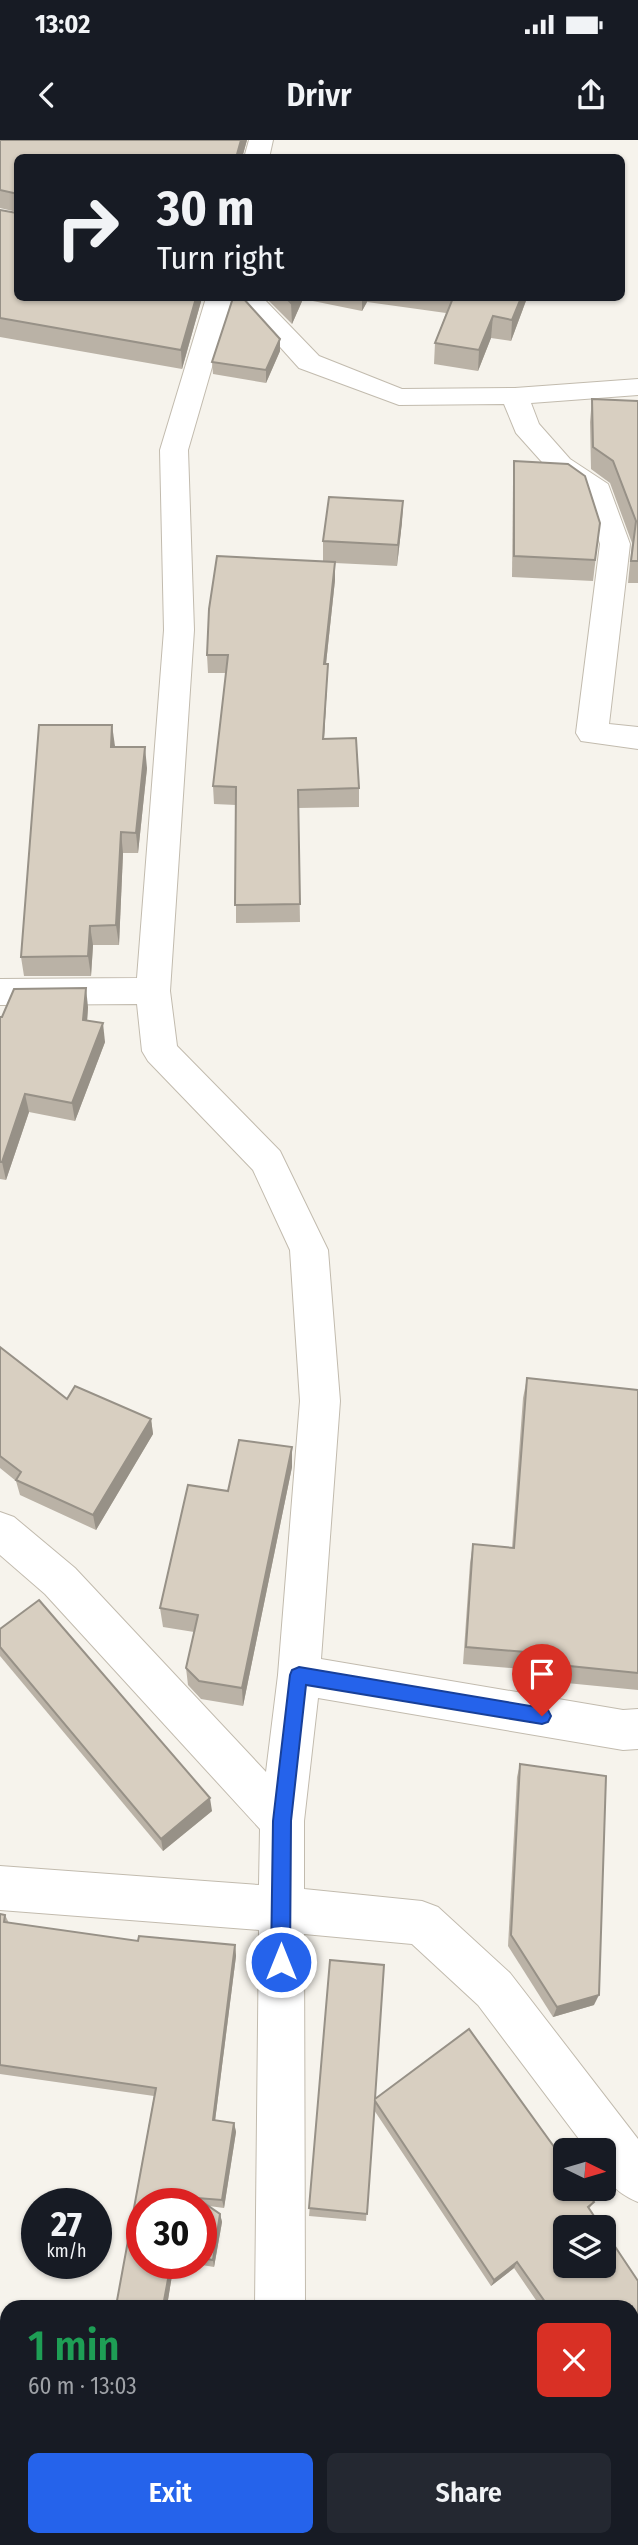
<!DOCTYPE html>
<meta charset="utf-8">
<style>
body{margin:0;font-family:"Fira Sans Condensed",sans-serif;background:#242831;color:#f1f3f6;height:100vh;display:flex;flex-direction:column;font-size:26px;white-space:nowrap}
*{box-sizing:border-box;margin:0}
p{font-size:23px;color:#9ea1a6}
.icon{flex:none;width:38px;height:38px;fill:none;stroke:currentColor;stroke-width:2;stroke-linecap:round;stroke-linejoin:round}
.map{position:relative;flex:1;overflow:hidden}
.side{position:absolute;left:0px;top:2160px;width:639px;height:247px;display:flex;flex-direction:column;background:#171b24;border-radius:21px 21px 0 0;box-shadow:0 2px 5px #0004}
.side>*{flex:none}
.guide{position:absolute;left:14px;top:14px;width:611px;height:147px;border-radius:10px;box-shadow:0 2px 5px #0004;background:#171b24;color:#f1f3f6;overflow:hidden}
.needle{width:46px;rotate:95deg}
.buttons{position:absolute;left:553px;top:1998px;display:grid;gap:14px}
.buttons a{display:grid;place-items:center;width:63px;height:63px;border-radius:10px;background:#171b24;box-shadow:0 2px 5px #0004;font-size:35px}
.speed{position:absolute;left:21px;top:2048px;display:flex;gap:14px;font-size:35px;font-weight:700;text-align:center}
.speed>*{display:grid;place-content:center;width:91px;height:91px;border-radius:50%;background:#171b24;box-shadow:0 2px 5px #0004;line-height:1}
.speed small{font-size:18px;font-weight:400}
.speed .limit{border:10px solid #d22;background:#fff;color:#111}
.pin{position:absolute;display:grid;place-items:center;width:60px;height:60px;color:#fff;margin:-72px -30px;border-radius:50% 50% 50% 0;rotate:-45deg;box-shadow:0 0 7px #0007}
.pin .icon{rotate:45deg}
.me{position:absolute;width:77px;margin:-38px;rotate:0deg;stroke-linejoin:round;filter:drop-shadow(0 0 5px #0008)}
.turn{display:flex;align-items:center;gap:24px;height:147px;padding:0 28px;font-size:32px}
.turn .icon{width:91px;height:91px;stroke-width:2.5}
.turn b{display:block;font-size:49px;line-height:60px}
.round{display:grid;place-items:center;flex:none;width:74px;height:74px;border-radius:10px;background:#242831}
.headline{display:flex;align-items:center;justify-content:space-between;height:119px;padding:0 28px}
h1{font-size:42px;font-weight:600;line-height:52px;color:#1e9e55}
.action{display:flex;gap:14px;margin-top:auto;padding:14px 28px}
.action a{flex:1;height:80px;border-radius:10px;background:#2563eb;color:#fff;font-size:28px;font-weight:600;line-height:80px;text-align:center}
.action a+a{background:#242831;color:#f1f3f6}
.status{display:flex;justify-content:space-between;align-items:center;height:49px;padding:0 35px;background:#171b24;direction:ltr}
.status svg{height:19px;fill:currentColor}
header{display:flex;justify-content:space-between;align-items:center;height:91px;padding:0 28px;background:#171b24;font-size:32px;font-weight:600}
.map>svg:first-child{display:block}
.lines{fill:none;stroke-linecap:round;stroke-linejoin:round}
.minor-casing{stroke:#c2bbae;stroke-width:2}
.minor{fill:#fff;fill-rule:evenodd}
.wall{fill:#bab2a6}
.shaded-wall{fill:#979187}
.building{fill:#d8cfc1;stroke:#979187;stroke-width:2}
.route{fill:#2563eb;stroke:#184099;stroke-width:2}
</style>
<div class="status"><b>13:02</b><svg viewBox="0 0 49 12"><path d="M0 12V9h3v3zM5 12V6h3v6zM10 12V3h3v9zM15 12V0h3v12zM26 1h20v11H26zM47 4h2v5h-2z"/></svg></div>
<header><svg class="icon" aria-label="back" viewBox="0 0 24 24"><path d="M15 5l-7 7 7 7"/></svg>Drivr<svg class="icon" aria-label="share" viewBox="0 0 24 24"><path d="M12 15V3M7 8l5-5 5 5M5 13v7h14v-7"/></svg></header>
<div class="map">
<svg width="638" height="2405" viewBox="0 0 638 2405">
<rect width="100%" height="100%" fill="#f6f3ec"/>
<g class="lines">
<defs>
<g id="minor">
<path d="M 249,0 L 273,0 L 269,18 L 244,18 Z"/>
<path d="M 206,158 L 232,158 L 188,310 L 194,490 L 170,851 L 177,906 L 280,1011 L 328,1110 L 340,1261 L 321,1519 L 623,1570 L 638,1569 L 638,1609 L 623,1610 L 318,1558 L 304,1681 L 304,1749 L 422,1761 L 438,1767 L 510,1833 L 638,1999 L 638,2062 C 612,2051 604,2039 604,2011 L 588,2011 L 478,1865 L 412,1804 L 304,1794 L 305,2166 L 255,2166 L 259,1790 L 0,1770 L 0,1726 L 259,1745 L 260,1689 L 45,1454 L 0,1415 L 0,1372 L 14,1377 L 75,1428 L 266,1632 L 278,1535 L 300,1261 L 290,1110 L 253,1030 L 148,921 L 142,911 L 137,864 L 0,865 L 0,839 L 137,838 L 164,490 L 160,310 Z"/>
<path d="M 236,158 L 263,158 L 319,216 L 402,249 L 515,248 L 638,239 L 638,255 L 531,263 L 539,284 L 570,319 L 608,344 L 630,404 L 609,584 L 638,587 L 638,609 L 581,601 L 576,593 L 600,404 L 585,355 L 550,331 L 516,293 L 504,264 L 399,265 L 299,228 Z"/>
<rect x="254" y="2399" width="52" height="6"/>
</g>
</defs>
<use href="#minor" class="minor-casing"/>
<use href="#minor" class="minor"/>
</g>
<g class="wall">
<path d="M 0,0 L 247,0 L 242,18 L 18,18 L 18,158 L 202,158 L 182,229 L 0,197 L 0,70 L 17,73 L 17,72 L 0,68 Z"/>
<path d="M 266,158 L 527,158 L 511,201 L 491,198 L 478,231 L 434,224 L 435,203 L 446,173 L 367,162 L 362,171 L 303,159 L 292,184 Z"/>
<path d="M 549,158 L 565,158 L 564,160 Z"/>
<path d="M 280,199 L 280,211 L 266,243 L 213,234 L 212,222 Z"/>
<path d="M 592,259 L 638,261 L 638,443 L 628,443 L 632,403 L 610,343 L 591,329 L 590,282 Z"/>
<path d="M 514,321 L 600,383 L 593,441 L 512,437 L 513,343 Z"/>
<path d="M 403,361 L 402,382 L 397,426 L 335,423 L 335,440 L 326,524 L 327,543 L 324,599 L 359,648 L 359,667 L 298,668 L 300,782 L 236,783 L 236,665 L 214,664 L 213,646 L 226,533 L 208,533 L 207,515 L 323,421 L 323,401 Z"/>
<path d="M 115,607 L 147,628 L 138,713 L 123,713 L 119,805 L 93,805 L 91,836 L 24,836 L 21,817 Z"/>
<path d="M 88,867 L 87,880 L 105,902 L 75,981 L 29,972 L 6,1040 L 0,1039 L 0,877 Z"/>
<path d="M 0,1207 L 67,1259 L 151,1279 L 153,1294 L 96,1390 L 20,1355 L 16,1341 L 0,1328 Z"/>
<path d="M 527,1238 L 638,1250 L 638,1550 L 546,1541 L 546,1531 L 463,1524 L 470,1423 L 473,1404 L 512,1408 L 523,1258 Z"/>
<path d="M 292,1327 L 243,1566 L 201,1559 L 188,1545 L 186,1528 L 194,1492 L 163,1487 L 160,1468 L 228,1351 Z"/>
<path d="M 0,1489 L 212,1671 L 163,1711 L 0,1516 Z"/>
<path d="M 520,1624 L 594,1865 L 553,1877 L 508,1806 L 517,1637 Z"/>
<path d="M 0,1774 L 5,1775 L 9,1783 L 138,1801 L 139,1796 L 235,1805 L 236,1816 L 215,1981 L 234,1983 L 236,1992 L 224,2068 L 209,2066 L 220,2074 L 222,2082 L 214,2127 L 190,2123 L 201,2123 L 201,2063 L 142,2063 L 142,2123 L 174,2123 L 167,2166 L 116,2166 L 154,1956 L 0,1934 Z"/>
<path d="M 330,1820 L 384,1825 L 375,1959 L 469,1889 L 565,2022 L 565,2049 L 585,2049 L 594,2062 L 589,2069 L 602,2088 L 565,2088 L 565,2126 L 604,2126 L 604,2090 L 638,2141 L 638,2188 L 632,2193 L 632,2166 L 540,2166 L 514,2128 L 491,2146 L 374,1970 L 366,2081 L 309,2076 Z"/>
</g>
<g class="shaded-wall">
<path d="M 241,0 L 247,0 L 242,18 L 236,18 Z"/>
<path d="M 196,158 L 202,158 L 182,229 L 181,210 Z"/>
<path d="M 294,158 L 303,158 L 303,159 L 292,184 L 291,163 Z"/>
<path d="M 362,158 L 367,158 L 367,162 L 362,171 Z"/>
<path d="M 521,158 L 527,158 L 511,201 L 512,180 Z"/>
<path d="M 493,176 L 491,198 L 478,231 L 479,210 Z"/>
<path d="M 280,199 L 280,211 L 266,243 L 266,230 Z"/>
<path d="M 403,361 L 402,382 L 397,426 L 398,405 Z"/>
<path d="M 335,422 L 335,440 L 324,542 L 324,524 Z"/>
<path d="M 328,524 L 327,543 L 323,617 L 323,599 Z"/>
<path d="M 112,585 L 115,606 L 113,627 L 111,607 Z"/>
<path d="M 145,607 L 147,628 L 138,713 L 136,693 Z"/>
<path d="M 121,692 L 123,713 L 119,805 L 116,785 Z"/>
<path d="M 90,786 L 93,805 L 91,836 L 88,816 Z"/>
<path d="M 86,848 L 88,867 L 86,898 L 83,880 Z"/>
<path d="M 103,883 L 105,902 L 75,981 L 72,963 Z"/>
<path d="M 25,954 L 29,972 L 6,1040 L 2,1022 Z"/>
<path d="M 151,1279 L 153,1294 L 96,1390 L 93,1375 Z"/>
<path d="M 292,1307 L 292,1327 L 243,1566 L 242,1548 Z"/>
<path d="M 210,1658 L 212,1671 L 163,1711 L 161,1699 Z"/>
<path d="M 235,1805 L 236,1816 L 214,1989 L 213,1980 Z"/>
<path d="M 599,1855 L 594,1865 L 553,1877 L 557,1867 Z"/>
<path d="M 234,1983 L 236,1992 L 224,2068 L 222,2060 Z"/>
<path d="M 220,2074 L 222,2082 L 214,2127 L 213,2120 Z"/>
<path d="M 517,2122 L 514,2128 L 491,2146 L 494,2140 Z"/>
<path d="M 171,2123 L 174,2123 L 167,2166 L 163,2166 Z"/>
</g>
<g class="building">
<path d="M 0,0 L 241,0 L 236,18 L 18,18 L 18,54 L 0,50 Z"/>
<path d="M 18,65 L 18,158 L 196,158 L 181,210 L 0,178 L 0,70 L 17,73 Z"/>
<path d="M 233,158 L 243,158 L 280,199 L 266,230 L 212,222 Z"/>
<path d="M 286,158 L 294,158 L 291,163 Z"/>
<path d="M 453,158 L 521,158 L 512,180 L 493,176 L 479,210 L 435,203 Z"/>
<path d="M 592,259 L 638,261 L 638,421 L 631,421 L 636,381 L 613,321 L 593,307 Z"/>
<path d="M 514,321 L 568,324 L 585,336 L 600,383 L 595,420 L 514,416 Z"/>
<path d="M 329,357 L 403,361 L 398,405 L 323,401 Z"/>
<path d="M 217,416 L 335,422 L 324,524 L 328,524 L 323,599 L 356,598 L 359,648 L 298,650 L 300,764 L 235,765 L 236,647 L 213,646 L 228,515 L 207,515 L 209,469 Z"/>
<path d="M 39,585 L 112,585 L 111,607 L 145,607 L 136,693 L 121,692 L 116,785 L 90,786 L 88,816 L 21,817 Z"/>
<path d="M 86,848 L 83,880 L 103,883 L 72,963 L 25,954 L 2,1022 L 0,1022 L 0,877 L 2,877 L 14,849 Z"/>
<path d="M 0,1207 L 67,1259 L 75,1246 L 151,1279 L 93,1375 L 16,1340 L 21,1332 L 0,1316 Z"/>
<path d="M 527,1238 L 638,1250 L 638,1533 L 550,1524 L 550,1514 L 466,1507 L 473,1404 L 514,1408 Z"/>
<path d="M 239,1300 L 292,1307 L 242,1548 L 199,1541 L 186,1528 L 198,1475 L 160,1468 L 188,1345 L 228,1351 Z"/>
<path d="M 39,1460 L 210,1658 L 161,1699 L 0,1507 L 0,1489 Z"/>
<path d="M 520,1624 L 606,1636 L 599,1855 L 557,1867 L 511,1795 Z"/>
<path d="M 0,1774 L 5,1775 L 4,1782 L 138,1801 L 139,1796 L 235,1805 L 213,1980 L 234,1983 L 222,2060 L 197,2058 L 220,2074 L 213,2120 L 201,2118 L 201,2063 L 142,2063 L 142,2123 L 171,2123 L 163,2166 L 116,2166 L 156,1948 L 0,1925 Z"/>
<path d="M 330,1820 L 384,1825 L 375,1959 L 469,1889 L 565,2022 L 565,2049 L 585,2049 L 594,2062 L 588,2067 L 602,2088 L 565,2088 L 565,2126 L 604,2126 L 604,2090 L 638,2141 L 638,2186 L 632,2191 L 632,2166 L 548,2166 L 517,2122 L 494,2140 L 375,1961 L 367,2074 L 309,2068 Z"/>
<path d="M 74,2399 L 228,2399 L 242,2403 L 241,2405 L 73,2405 Z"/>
<path d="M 320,2399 L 439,2399 L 443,2405 L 320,2405 Z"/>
</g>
<path class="route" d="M 299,1527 L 542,1568 L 548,1570 L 551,1576 L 548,1582 L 542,1584 L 306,1545 L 291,1681 L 290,1822 L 288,1829 L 281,1831 L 274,1829 L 271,1822 L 273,1681 L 290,1535 L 292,1530 Z"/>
</svg>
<div class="buttons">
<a><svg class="needle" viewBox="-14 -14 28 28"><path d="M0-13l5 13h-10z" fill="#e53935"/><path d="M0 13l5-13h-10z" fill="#9ea1a6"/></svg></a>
<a><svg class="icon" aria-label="layers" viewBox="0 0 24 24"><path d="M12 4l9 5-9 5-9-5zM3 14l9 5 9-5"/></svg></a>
</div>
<div class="speed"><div>27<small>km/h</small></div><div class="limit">30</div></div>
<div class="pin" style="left:542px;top:1576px;background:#d93025"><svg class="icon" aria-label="arrive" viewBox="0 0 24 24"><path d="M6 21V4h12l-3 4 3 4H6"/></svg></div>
<svg class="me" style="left:281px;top:1822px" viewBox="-20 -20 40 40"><circle r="17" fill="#2563eb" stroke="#fff" stroke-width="3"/><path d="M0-11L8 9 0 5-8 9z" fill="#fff"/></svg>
<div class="guide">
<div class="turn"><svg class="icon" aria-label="right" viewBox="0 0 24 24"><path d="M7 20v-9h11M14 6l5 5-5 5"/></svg><div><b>30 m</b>Turn right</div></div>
</div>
<section class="side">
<div class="headline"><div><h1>1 min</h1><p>60 m · 13:03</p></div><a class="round" style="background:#d93025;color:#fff"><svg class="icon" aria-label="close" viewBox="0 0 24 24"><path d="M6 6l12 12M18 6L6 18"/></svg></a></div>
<div class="action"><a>Exit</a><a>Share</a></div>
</section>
</div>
